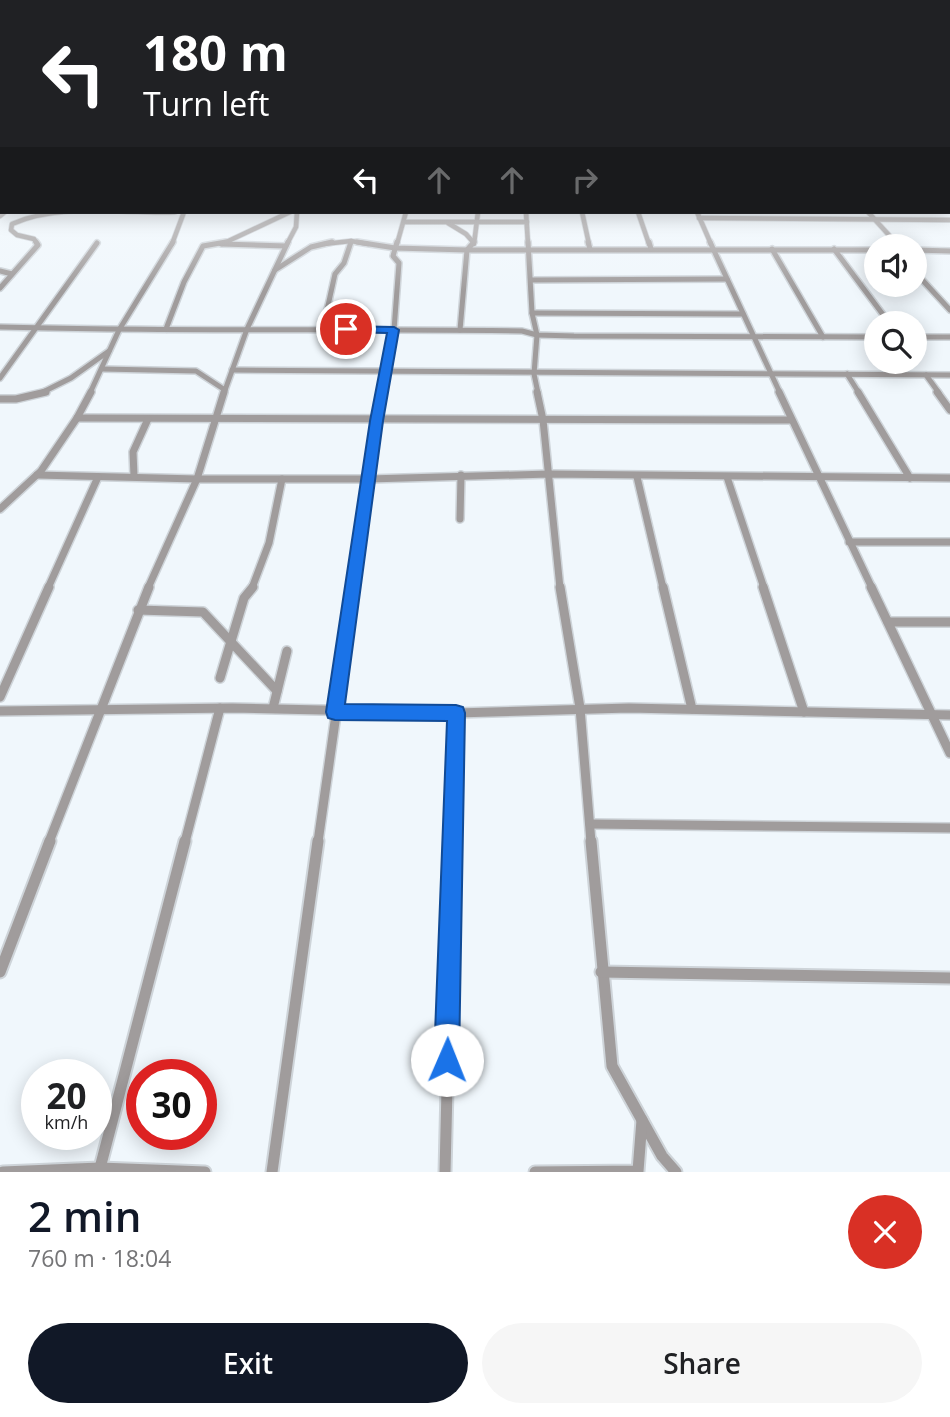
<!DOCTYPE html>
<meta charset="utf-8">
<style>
body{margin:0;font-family:"Open Sans",sans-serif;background:#f6f6f6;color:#202124;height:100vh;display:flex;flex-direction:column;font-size:26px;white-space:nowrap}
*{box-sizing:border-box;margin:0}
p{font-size:23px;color:#757577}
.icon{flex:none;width:38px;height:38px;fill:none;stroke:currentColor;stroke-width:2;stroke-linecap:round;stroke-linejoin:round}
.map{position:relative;height:1172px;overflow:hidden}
.details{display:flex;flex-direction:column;background:#fff;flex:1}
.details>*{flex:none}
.guide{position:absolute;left:0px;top:0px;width:950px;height:214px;box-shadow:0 4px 18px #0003;background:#202124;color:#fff;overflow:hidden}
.controls{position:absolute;left:864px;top:234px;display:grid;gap:14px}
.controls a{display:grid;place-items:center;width:63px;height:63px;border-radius:50%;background:#fff;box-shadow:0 4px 18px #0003;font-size:35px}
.speed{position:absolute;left:21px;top:1059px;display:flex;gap:14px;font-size:35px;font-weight:700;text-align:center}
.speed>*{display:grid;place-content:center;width:91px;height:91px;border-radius:50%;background:#fff;box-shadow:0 4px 18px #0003;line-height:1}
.speed small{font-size:18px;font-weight:400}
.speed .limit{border:10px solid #d22;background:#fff;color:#111}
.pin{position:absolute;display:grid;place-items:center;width:60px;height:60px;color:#fff;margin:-30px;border:4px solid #fff;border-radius:50%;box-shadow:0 2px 7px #0007}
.me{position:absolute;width:77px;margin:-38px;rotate:1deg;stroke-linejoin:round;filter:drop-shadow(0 0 5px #0008)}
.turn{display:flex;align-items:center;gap:24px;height:147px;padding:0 28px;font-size:32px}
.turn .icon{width:91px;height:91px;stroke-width:2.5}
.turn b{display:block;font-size:49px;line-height:60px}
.lanes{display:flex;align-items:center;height:66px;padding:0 28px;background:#0003;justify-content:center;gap:35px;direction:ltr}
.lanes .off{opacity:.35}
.round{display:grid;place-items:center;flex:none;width:74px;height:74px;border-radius:37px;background:#f6f6f6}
.head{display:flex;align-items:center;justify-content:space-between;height:119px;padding:0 28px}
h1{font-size:42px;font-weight:600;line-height:52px;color:#111827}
.cta{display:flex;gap:14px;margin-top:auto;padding:14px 28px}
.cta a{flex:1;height:80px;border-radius:42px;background:#111827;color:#fff;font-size:28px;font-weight:600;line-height:80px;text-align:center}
.cta a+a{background:#f6f6f6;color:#202124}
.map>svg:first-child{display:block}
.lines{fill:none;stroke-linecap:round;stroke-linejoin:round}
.minor-far4-casing{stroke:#ced4d9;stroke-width:6}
.minor-far3-casing{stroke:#ced4d9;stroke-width:8}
.minor-far2-casing{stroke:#ced4d9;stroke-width:10}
.minor-far1-casing{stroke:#ced4d9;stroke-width:12}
.minor-casing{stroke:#ced4d9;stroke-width:15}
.minor-far4{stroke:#a09c9c;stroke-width:4.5}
.minor-far3{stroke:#a09c9c;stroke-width:5}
.minor-far2{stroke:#a09c9c;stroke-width:7}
.minor-far1{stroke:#a09c9c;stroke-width:9}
.minor{stroke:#a09c9c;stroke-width:11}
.route{fill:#1a73e8;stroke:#114b97;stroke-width:2}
</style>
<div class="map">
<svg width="950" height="1172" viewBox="0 0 950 1172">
<rect width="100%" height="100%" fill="#f0f7fc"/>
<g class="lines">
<defs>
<g id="minor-far4">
<path d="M 526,212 L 528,244"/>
<path d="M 582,212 L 589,244"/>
<path d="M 638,212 L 649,244"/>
<path d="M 697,212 L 711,244"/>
<path d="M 868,212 L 897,244"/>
<path d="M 0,216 L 5,212"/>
<path d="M 699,218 L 950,220"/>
<path d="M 404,222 L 527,222"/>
<path d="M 448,223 L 466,234 L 473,242"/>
<path d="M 37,244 L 34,239 L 17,235 L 11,230 L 12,224 C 61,202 123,214 175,212"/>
<path d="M 172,244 L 184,212"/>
<path d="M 222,244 L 290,212"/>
<path d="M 287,244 L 296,227 L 297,212"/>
<path d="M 324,244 L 351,241 L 368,244"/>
<path d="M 350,244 L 351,241"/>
<path d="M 397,244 L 406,212"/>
<path d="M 474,244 L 478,212"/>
</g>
<g id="minor-far3">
<path d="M 357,242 L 395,248 L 467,250 L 877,250"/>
<path d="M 528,242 L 532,313 L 537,335 L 534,374 L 538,393"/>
<path d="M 588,242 L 590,249"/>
<path d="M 649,242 L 651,249"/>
<path d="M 710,242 L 780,393"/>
<path d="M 895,242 L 900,247"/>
<path d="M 221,244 L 286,246"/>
<path d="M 772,249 L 823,337"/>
<path d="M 834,249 L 890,324"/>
<path d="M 915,250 L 950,251"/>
<path d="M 275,270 L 311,247 L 332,242"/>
<path d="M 0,271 L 12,274"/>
<path d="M 915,272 L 950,310"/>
<path d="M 531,280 L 727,279"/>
<path d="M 0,288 L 38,245 L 36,242"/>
<path d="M 532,313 L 743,314"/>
<path d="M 0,327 C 174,332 348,328 522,331 L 537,335 L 574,336 L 877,337"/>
<path d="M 323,328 L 335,274 L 344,263 L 351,242"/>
<path d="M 166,329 L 184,282 L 203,246 L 226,242"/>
<path d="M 460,330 L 467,250 L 474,242"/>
<path d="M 915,337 L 950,337"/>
<path d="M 103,369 L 196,371 L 225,390"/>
<path d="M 232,370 L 950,375"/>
<path d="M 847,374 L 859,393"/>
<path d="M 926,375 L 939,393"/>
<path d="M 0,378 L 97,243"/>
<path d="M 41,393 L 71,378 L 109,351"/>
<path d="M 90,393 L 119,330 L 173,242"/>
<path d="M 224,393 L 247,329 L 288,242"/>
<path d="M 382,393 L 394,330 L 399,263 L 393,256 L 397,242"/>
</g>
<g id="minor-far2">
<path d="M 537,392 L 543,420 L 560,588"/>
<path d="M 779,392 L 872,588"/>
<path d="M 858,392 L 910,478"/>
<path d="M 937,392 L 950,410"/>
<path d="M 0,399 L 16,399 L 46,392"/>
<path d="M 77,418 L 790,420"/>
<path d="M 37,475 L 197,479 L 369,479 L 549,474 L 950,478"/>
<path d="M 134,476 L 133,452 L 148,419"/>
<path d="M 637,477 L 663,588"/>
<path d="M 727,477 L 764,588"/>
<path d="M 0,509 L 41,471 L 77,418 L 91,392"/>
<path d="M 460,519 L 461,475"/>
<path d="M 849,542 L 950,542"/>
<path d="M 48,588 L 98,477"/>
<path d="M 148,588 L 197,479 L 224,392"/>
<path d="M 252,588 L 269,543 L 282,479"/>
<path d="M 354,588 L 382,392"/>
</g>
<g id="minor-far1">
<path d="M 560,587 L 580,708 L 591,842"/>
<path d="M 663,587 L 692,709"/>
<path d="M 763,587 L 804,712"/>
<path d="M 871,587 L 950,753"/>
<path d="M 138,610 L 203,612 L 277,691"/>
<path d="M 888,622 L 950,622"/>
<path d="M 220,678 L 244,598 L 253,587"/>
<path d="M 0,697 L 49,587"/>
<path d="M 273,708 L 287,651"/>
<path d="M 0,711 L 232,708 L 456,713 L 629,708 L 950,715"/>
<path d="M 590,824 L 950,828"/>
<path d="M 49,842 L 149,587"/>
<path d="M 185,842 L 220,708"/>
<path d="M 318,842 L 354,587"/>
<path d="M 453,842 L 456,713"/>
</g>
<g id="minor">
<path d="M 591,841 L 612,1066 L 662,1156 L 676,1172"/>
<path d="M 0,972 L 50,841"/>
<path d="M 601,972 L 950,978"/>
<path d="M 100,1168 L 185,841"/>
<path d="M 3,1172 L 100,1168 L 205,1172"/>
<path d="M 272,1172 L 318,841"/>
<path d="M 445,1172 L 453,841"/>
<path d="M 535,1172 L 638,1171 L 642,1120"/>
</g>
</defs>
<use href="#minor-far4" class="minor-far4-casing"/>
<use href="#minor-far3" class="minor-far3-casing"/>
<use href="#minor-far2" class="minor-far2-casing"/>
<use href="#minor-far1" class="minor-far1-casing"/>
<use href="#minor" class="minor-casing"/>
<use href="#minor-far4" class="minor-far4"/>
<use href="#minor-far3" class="minor-far3"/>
<use href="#minor-far2" class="minor-far2"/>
<use href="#minor-far1" class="minor-far1"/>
<use href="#minor" class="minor"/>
</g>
<linearGradient id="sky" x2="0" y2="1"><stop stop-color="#7eb8dc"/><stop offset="0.44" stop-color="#f8fbfe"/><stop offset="1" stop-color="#f8fbfe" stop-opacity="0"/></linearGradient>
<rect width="950" height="292" fill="url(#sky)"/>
<path class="route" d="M 342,326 L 394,327 L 399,330 L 383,421 L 345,704 L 456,705 L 463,707 L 465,713 L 459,1060 L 456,1069 L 447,1073 L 438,1069 L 434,1060 L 447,721 L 335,720 L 328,718 L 326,712 L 370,421 L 387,333 L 346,332 L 341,329 Z"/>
</svg>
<div class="controls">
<a><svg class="icon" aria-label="sound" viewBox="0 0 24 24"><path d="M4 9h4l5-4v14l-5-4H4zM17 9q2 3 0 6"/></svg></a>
<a><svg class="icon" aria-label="search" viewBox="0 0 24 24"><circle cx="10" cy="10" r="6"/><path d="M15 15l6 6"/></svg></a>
</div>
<div class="speed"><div>20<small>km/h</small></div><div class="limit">30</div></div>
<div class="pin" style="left:346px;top:329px;background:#d93025"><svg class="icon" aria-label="arrive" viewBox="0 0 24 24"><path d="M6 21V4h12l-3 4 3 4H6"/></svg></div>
<svg class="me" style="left:447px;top:1060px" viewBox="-20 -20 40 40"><circle r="19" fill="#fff"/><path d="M0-13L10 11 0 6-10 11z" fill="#1a73e8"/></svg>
<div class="guide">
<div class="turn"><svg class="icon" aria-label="left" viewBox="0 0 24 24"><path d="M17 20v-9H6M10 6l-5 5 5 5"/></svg><div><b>180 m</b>Turn left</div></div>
<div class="lanes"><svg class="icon" aria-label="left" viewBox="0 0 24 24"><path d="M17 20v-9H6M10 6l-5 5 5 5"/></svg><svg class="icon off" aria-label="ahead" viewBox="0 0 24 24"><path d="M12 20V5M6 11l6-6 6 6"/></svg><svg class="icon off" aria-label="ahead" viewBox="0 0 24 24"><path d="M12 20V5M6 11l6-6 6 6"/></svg><svg class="icon off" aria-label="right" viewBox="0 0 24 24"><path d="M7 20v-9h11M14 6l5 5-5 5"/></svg></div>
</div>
</div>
<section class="details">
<div class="head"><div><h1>2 min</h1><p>760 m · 18:04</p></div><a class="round" style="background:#d93025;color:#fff"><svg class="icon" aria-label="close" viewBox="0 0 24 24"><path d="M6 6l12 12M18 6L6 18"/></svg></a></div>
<div class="cta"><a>Exit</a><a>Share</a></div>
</section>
